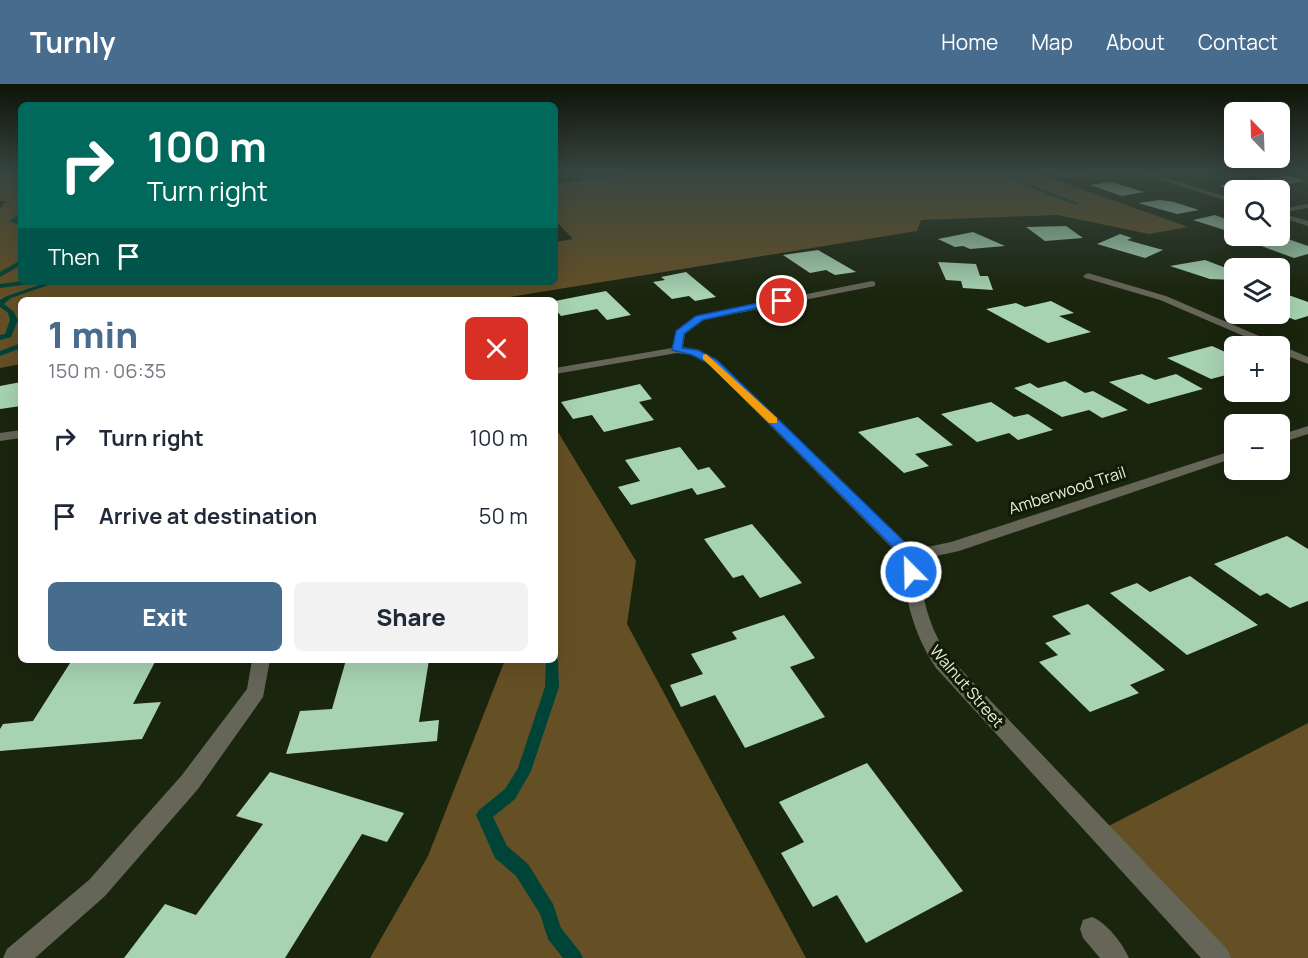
<!DOCTYPE html>
<meta charset="utf-8">
<style>
body{margin:0;font-family:Manrope,sans-serif;background:#f2f2f3;color:#1f2937;height:100vh;display:flex;flex-direction:column;font-size:22px;white-space:nowrap}
*{box-sizing:border-box;margin:0}
p{font-size:20px;color:#747a83}
.icon{flex:none;width:33px;height:33px;fill:none;stroke:currentColor;stroke-width:2;stroke-linecap:round;stroke-linejoin:round}
.map{position:relative;flex:1;overflow:hidden}
.drawer{position:absolute;left:18px;top:213px;width:540px;height:366px;display:flex;flex-direction:column;background:#fff;border-radius:9px;box-shadow:0 6px 24px #0002}
.drawer>*{flex:none}
.banner{position:absolute;left:18px;top:18px;width:540px;height:183px;border-radius:9px;box-shadow:0 6px 24px #0002;background:#00695c;color:#fff;overflow:hidden}
.needle{width:39px;rotate:337deg}
.fabs{position:absolute;left:1224px;top:18px;display:grid;gap:12px}
.fabs a{display:grid;place-items:center;width:66px;height:66px;border-radius:9px;background:#fff;box-shadow:0 6px 24px #0002;font-size:30px}
.pin{position:absolute;display:grid;place-items:center;width:51px;height:51px;color:#fff;margin:-26px;border:3px solid #fff;border-radius:50%;box-shadow:0 2px 6px #0007}
.me{position:absolute;width:66px;margin:-33px;rotate:337deg;stroke-linejoin:round;filter:drop-shadow(0 0 4px #0008)}
.turn{display:flex;align-items:center;gap:21px;height:126px;padding:0 30px;font-size:27px}
.turn .icon{width:78px;height:78px;stroke-width:2.5}
.turn b{display:block;font-size:42px;line-height:51px}
.then{display:flex;align-items:center;height:57px;padding:0 30px;background:#0003;gap:12px;font-size:22px}
.round{display:grid;place-items:center;flex:none;width:63px;height:63px;border-radius:9px;background:#f2f2f3}
.headline{display:flex;align-items:center;justify-content:space-between;height:102px;padding:0 30px}
h1{font-size:36px;font-weight:800;line-height:45px;color:#486c8e}
.primary-button{display:flex;gap:12px;margin-top:auto;padding:12px 30px}
.primary-button a{flex:1;height:69px;border-radius:9px;background:#486c8e;color:#fff;font-size:24px;font-weight:800;line-height:69px;text-align:center}
.primary-button a+a{background:#f2f2f3;color:#1f2937}
ul{padding:0;list-style:none}
li{display:flex;align-items:center;gap:18px;height:78px;padding:0 30px}
li div{flex:1}
li b{display:block;font-size:22px}
li em{font-style:normal}
header{display:flex;align-items:center;gap:36px;box-sizing:border-box;height:84px;padding:0 30px;background:#486c8e;color:#fff}
header strong{font-size:28px}
nav{display:flex;gap:33px;margin-inline-start:auto;font-size:21px}
.map>svg:first-child{display:block}
.forest{fill:#655026}
.lines{fill:none;stroke-linecap:round;stroke-linejoin:round}
.stream{fill:#004437;fill-rule:evenodd}
.building{fill:#a7d3b2}
.minor{fill:#656558;fill-rule:evenodd}
.route{fill:#1a73e8;stroke:#114b97;stroke-width:1.5}
.slow{fill:#f59e0b}
.labels{text-anchor:middle;dominant-baseline:central;stroke-width:6;stroke-linejoin:round;paint-order:stroke}
.street-label{font-size:16px;fill:#e6eedf;stroke:#111b05}
</style>
<header>
<strong>Turnly</strong>
<nav><a>Home</a><a>Map</a><a>About</a><a>Contact</a></nav>
</header>
<div class="map">
<svg width="1308" height="874" viewBox="0 0 1308 874">
<rect width="100%" height="100%" fill="#1a250e"/>
<g class="forest">
<path d="M 0,88 L 21,88 L 21,198 L 555,198 L 555,158 L 573,155 L 555,136 L 555,102 L 665,88 L 1034,88 L 1188,143 L 1149,150 L 1057,131 L 921,136 L 917,147 L 491,216 L 21,216 L 21,280 L 0,284 L 0,125 L 6,117 L 0,117 Z"/>
<path d="M 555,343 L 636,477 L 627,540 L 806,874 L 370,874 L 428,772 L 505,576 L 555,576 Z"/>
<path d="M 1308,639 L 1308,874 L 1218,874 L 1099,747 Z"/>
</g>
<g class="lines">
<g class="stream">
<path d="M 931,88 L 999,88 L 1080,120 L 1075,121 L 993,89 Z"/>
<path d="M 21,129 L 21,133 L 17,136 L 21,137 L 21,141 L 10,138 L 10,136 Z"/>
<path d="M 21,176 L 21,181 L 0,193 L 0,188 Z"/>
<path d="M 21,197 L 34,198 L 31,200 L 0,204 L 0,200 Z"/>
<path d="M 48,198 L 57,198 L 11,214 L 4,220 L 13,227 L 18,236 L 11,253 L 0,256 L 0,251 L 5,250 L 10,236 L 8,229 L 0,223 L 0,216 L 7,212 Z"/>
<path d="M 21,259 L 21,264 L 0,272 L 0,267 Z"/>
<path d="M 555,572 L 558,576 L 559,603 L 531,687 L 515,715 L 493,733 L 507,762 L 528,780 L 553,820 L 561,844 L 580,868 L 583,874 L 563,874 L 548,855 L 540,830 L 516,792 L 495,774 L 476,731 L 479,726 L 505,705 L 518,684 L 545,603 L 546,576 L 555,576 Z"/>
</g>
</g>
<g class="building">
<path d="M 1085,88 L 1090,90 L 1065,93 L 1051,89 Z"/>
<path d="M 1286,91 L 1306,97 L 1276,102 L 1257,96 Z"/>
<path d="M 1240,96 L 1264,103 L 1234,106 L 1219,102 Z"/>
<path d="M 1111,98 L 1144,108 L 1122,112 L 1090,101 Z"/>
<path d="M 1160,116 L 1174,118 L 1199,126 L 1177,130 L 1138,119 Z"/>
<path d="M 1215,131 L 1234,138 L 1234,149 L 1193,136 Z"/>
<path d="M 1066,142 L 1083,154 L 1045,157 L 1026,143 Z"/>
<path d="M 973,148 L 1005,162 L 970,165 L 963,162 L 955,163 L 938,155 Z"/>
<path d="M 1120,150 L 1132,154 L 1127,156 L 1163,166 L 1145,174 L 1097,160 Z"/>
<path d="M 1285,154 L 1308,162 L 1308,170 L 1294,174 L 1256,160 Z"/>
<path d="M 818,166 L 856,188 L 835,191 L 826,186 L 810,189 L 783,171 Z"/>
<path d="M 1205,176 L 1234,187 L 1234,196 L 1210,195 L 1170,182 Z"/>
<path d="M 938,178 L 976,180 L 980,192 L 988,192 L 993,206 L 963,204 L 961,197 L 946,196 Z"/>
<path d="M 686,188 L 716,213 L 695,217 L 689,212 L 672,215 L 653,198 L 665,196 L 661,193 Z"/>
<path d="M 606,207 L 631,231 L 607,236 L 597,225 L 561,232 L 555,225 L 555,217 Z"/>
<path d="M 1280,208 L 1308,218 L 1308,232 L 1295,236 L 1280,230 Z"/>
<path d="M 1051,217 L 1074,229 L 1059,232 L 1091,248 L 1048,259 L 986,225 L 1016,219 L 1025,223 Z"/>
<path d="M 1212,262 L 1234,272 L 1234,289 L 1211,295 L 1167,274 Z"/>
<path d="M 1142,290 L 1155,296 L 1176,290 L 1203,305 L 1148,320 L 1109,298 Z"/>
<path d="M 1065,297 L 1085,309 L 1093,307 L 1128,326 L 1102,334 L 1089,326 L 1062,333 L 1014,304 L 1030,299 L 1038,304 Z"/>
<path d="M 21,298 L 21,322 L 0,325 L 0,302 Z"/>
<path d="M 640,300 L 652,315 L 639,318 L 654,336 L 604,348 L 592,331 L 573,335 L 561,318 Z"/>
<path d="M 991,318 L 1014,333 L 1028,330 L 1053,346 L 1018,356 L 1009,349 L 977,358 L 941,330 Z"/>
<path d="M 918,333 L 953,361 L 915,370 L 929,382 L 904,389 L 858,348 Z"/>
<path d="M 680,363 L 698,386 L 709,383 L 726,403 L 697,411 L 692,404 L 631,421 L 618,403 L 640,397 L 625,376 Z"/>
<path d="M 752,440 L 802,499 L 760,514 L 743,491 L 733,494 L 704,455 Z"/>
<path d="M 1287,452 L 1308,465 L 1308,517 L 1290,524 L 1267,509 L 1260,512 L 1214,480 Z"/>
<path d="M 1190,492 L 1258,541 L 1187,571 L 1110,509 L 1137,499 L 1150,508 Z"/>
<path d="M 1088,520 L 1165,586 L 1130,601 L 1139,609 L 1090,628 L 1039,578 L 1058,571 L 1045,559 L 1071,550 L 1052,532 Z"/>
<path d="M 784,531 L 815,574 L 790,583 L 825,633 L 745,664 L 715,611 L 681,623 L 670,601 L 703,590 L 691,570 L 737,555 L 732,548 Z"/>
<path d="M 72,576 L 156,576 L 133,620 L 161,618 L 142,655 L 0,667 L 0,645 L 3,640 L 33,637 Z"/>
<path d="M 346,576 L 429,576 L 419,638 L 439,636 L 437,657 L 286,670 L 300,627 L 332,625 Z"/>
<path d="M 867,679 L 963,807 L 866,859 L 837,811 L 813,823 L 781,769 L 804,758 L 779,718 Z"/>
<path d="M 270,688 L 404,729 L 387,758 L 362,750 L 285,874 L 124,874 L 165,820 L 196,831 L 263,740 L 236,732 Z"/>
</g>
<g class="lines">
<g class="minor">
<path d="M 647,88 L 668,88 L 555,104 L 555,100 Z"/>
<path d="M 1137,88 L 1148,88 L 1234,115 L 1234,119 Z"/>
<path d="M 1308,120 L 1308,124 L 1281,129 L 1308,137 L 1308,142 L 1280,133 L 1280,125 Z"/>
<path d="M 1088,189 L 1166,212 L 1308,273 L 1308,280 L 1280,269 L 1280,262 L 1267,262 L 1160,216 L 1085,194 L 1083,192 Z"/>
<path d="M 872,197 L 875,198 L 875,202 L 703,236 L 685,250 L 683,263 L 699,266 L 717,276 L 913,466 L 951,458 L 1234,366 L 1234,374 L 959,467 L 918,476 C 922,512 928,544 950,574 L 1227,865 L 1231,874 L 1201,874 L 936,584 C 913,549 905,515 902,474 L 709,280 L 692,271 L 677,269 L 555,290 L 555,284 L 672,264 L 676,247 L 696,232 Z"/>
<path d="M 1308,342 L 1308,350 L 1280,359 L 1280,351 Z"/>
<path d="M 21,346 L 21,354 L 0,357 L 0,349 Z"/>
<path d="M 252,576 L 270,576 L 263,613 L 198,705 L 105,812 L 35,874 L 3,874 L 7,865 L 89,796 L 182,691 L 247,605 Z"/>
<path d="M 1092,833 C 1107,839 1122,859 1129,874 L 1100,874 L 1083,854 L 1080,845 L 1083,836 Z"/>
</g>
</g>
<linearGradient id="sky" x2="0" y2="1"><stop stop-color="#0e1408"/><stop offset="0.42" stop-color="#384641"/><stop offset="1" stop-color="#384641" stop-opacity="0"/></linearGradient>
<rect width="1308" height="211" fill="url(#sky)"/>
<path class="route" d="M 782,214 L 786,217 L 785,218 L 703,236 L 684,250 L 682,264 L 698,266 L 717,276 L 915,468 L 918,488 L 916,492 L 906,492 L 903,473 L 710,280 L 692,271 L 672,266 L 676,247 L 696,232 Z"/>
<path class="slow" d="M 706,270 L 777,334 L 777,339 L 769,339 L 703,275 L 703,271 Z"/>
<g class="labels">
<g class="street-label">
<text transform="translate(1067 406) rotate(-18)">Amberwood Trail</text>
<text transform="translate(967 602) rotate(49)">Walnut Street</text>
</g>
</g>
</svg>
<div class="fabs">
<a><svg class="needle" viewBox="-14 -14 28 28"><path d="M0-13l5 13h-10z" fill="#e53935"/><path d="M0 13l5-13h-10z" fill="#747a83"/></svg></a>
<a><svg class="icon" aria-label="search" viewBox="0 0 24 24"><circle cx="10" cy="10" r="6"/><path d="M15 15l6 6"/></svg></a>
<a><svg class="icon" aria-label="layers" viewBox="0 0 24 24"><path d="M12 4l9 5-9 5-9-5zM3 14l9 5 9-5"/></svg></a>
<a>+</a>
<a>−</a>
</div>
<div class="pin" style="left:782px;top:217px;background:#d93025"><svg class="icon" aria-label="arrive" viewBox="0 0 24 24"><path d="M6 21V4h12l-3 4 3 4H6"/></svg></div>
<svg class="me" style="left:911px;top:488px" viewBox="-20 -20 40 40"><circle r="17" fill="#1a73e8" stroke="#fff" stroke-width="3"/><path d="M0-11L8 9 0 5-8 9z" fill="#fff"/></svg>
<div class="banner">
<div class="turn"><svg class="icon" aria-label="right" viewBox="0 0 24 24"><path d="M7 20v-9h11M14 6l5 5-5 5"/></svg><div><b>100 m</b>Turn right</div></div>
<div class="then">Then<svg class="icon" aria-label="arrive" viewBox="0 0 24 24"><path d="M6 21V4h12l-3 4 3 4H6"/></svg></div>
</div>
<section class="drawer">
<div class="headline"><div><h1>1 min</h1><p>150 m · 06:35</p></div><a class="round" style="background:#d93025;color:#fff"><svg class="icon" aria-label="close" viewBox="0 0 24 24"><path d="M6 6l12 12M18 6L6 18"/></svg></a></div>
<ul>
<li><svg class="icon" aria-label="right" viewBox="0 0 24 24"><path d="M7 20v-9h11M14 6l5 5-5 5"/></svg><div><b>Turn right</b></div><em>100 m</em></li>
<li><svg class="icon" aria-label="arrive" viewBox="0 0 24 24"><path d="M6 21V4h12l-3 4 3 4H6"/></svg><div><b>Arrive at destination</b></div><em>50 m</em></li>
</ul>
<div class="primary-button"><a>Exit</a><a>Share</a></div>
</section>
</div>
